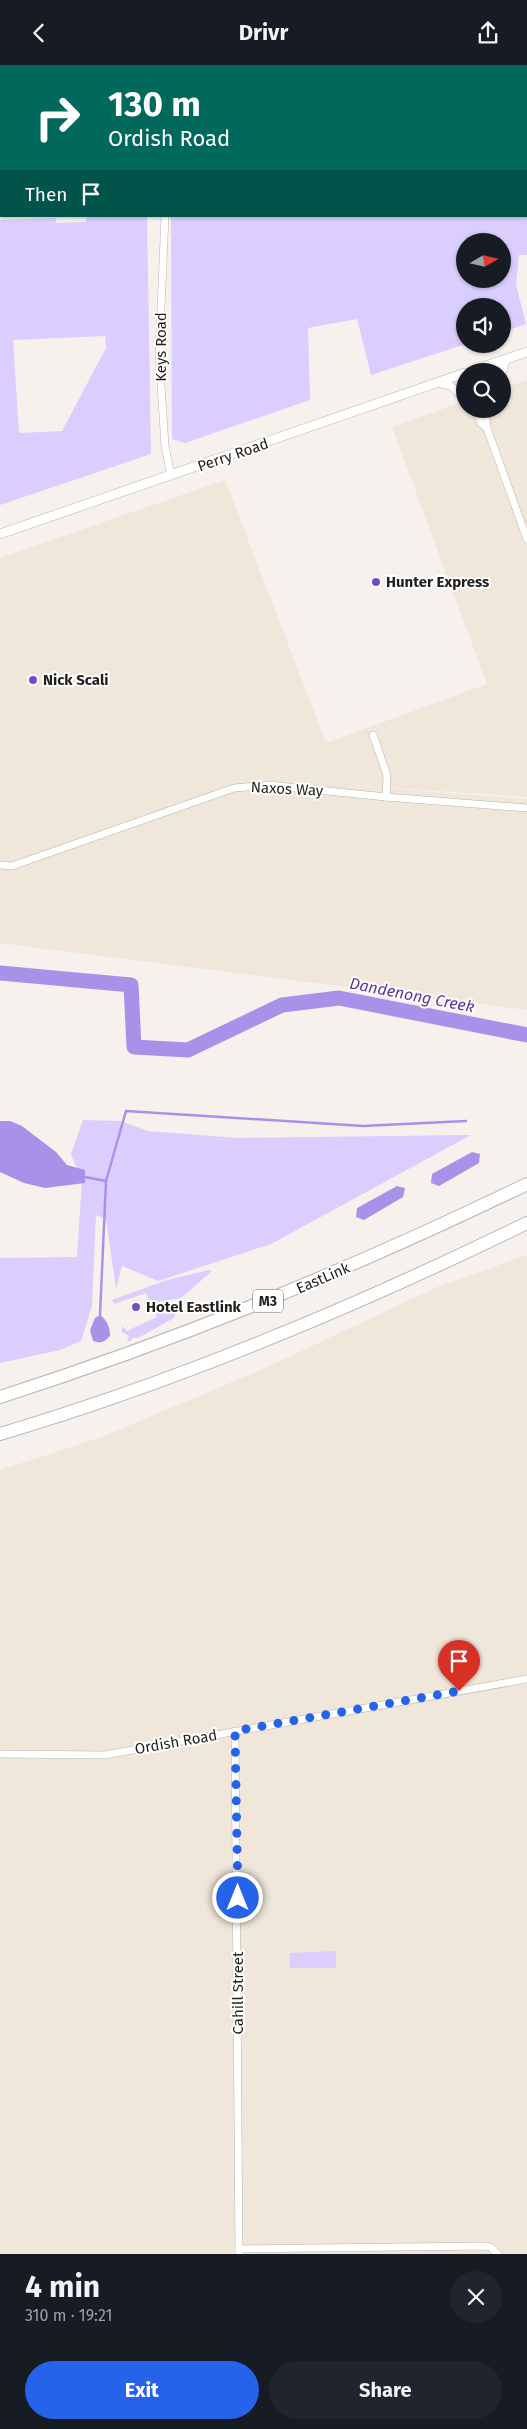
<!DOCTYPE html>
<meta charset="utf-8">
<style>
body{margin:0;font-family:"Fira Sans",sans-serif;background:#20242c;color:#f1f3f6;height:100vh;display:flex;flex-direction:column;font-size:19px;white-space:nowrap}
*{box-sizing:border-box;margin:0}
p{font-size:16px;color:#9ea1a6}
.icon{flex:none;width:28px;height:28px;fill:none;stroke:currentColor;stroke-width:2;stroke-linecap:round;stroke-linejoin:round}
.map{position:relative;height:2189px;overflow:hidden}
.side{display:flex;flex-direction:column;background:#171b24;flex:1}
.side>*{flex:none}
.banner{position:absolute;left:0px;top:0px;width:528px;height:152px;box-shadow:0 1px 4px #0004;background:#00695c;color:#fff;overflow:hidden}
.needle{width:32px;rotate:81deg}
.buttons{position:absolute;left:456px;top:168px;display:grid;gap:10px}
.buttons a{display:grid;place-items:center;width:55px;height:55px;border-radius:50%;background:#171b24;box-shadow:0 1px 4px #0004;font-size:25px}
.pin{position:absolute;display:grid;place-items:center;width:42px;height:42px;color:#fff;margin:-51px -21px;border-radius:50% 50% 50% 0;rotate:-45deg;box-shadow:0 0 5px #0007}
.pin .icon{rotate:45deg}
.me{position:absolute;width:55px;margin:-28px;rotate:0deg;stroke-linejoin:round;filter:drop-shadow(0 0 4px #0008)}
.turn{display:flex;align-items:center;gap:18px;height:105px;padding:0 25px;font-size:22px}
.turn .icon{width:65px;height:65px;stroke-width:2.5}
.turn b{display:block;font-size:35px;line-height:42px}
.then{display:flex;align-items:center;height:48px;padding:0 25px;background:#0003;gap:10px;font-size:19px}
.round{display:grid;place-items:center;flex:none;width:52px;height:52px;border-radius:26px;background:#20242c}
.head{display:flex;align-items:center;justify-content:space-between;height:85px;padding:0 25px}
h1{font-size:30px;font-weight:700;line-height:38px}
.primary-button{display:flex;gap:10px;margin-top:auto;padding:10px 25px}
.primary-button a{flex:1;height:58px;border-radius:30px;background:#2563eb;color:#fff;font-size:20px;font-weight:700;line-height:58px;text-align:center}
.primary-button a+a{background:#20242c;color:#f1f3f6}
header{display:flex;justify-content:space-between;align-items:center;height:65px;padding:0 25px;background:#171b24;font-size:22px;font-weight:700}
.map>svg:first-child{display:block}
.built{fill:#f0e6da}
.green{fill:#d9cefe;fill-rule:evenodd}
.water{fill:#a891e9}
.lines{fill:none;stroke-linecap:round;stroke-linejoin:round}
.stream{stroke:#a891e9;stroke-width:2.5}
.river{stroke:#a891e9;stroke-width:15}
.minor-casing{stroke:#b9b4af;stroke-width:8}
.secondary-casing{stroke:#b9b4af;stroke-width:10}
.motorway-casing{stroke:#b9b4af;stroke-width:14}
.minor{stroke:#fff;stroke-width:7}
.secondary{stroke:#fff;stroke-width:9}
.motorway{stroke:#fff;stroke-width:12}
.route{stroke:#2563eb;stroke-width:9;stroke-dasharray:0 16.2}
.poi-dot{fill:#744cc4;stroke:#fff;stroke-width:2}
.labels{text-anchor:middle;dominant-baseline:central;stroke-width:4;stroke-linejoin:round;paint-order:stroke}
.shield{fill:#fff;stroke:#636261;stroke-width:1}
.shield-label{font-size:14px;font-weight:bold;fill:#201f1d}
.street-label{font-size:15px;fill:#201f1d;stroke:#fff}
.poi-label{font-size:15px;font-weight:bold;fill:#201f1d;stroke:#fff;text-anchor:start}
.water-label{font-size:16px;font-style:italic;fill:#5b379e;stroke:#fff}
</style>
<header><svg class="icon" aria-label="back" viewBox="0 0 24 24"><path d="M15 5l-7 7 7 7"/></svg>Drivr<svg class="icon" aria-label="share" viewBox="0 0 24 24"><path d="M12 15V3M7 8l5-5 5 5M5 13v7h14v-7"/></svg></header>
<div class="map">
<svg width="527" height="2189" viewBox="0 0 527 2189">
<rect width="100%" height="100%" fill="#f6f1ec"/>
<g class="built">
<path d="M 527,315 L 527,732 L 331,719 L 527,734 L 527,945 L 0,878 L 0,493 L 225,415 L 326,678 L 487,619 L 392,362 L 465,336 L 465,344 L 502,344 L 503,323 Z"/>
<path d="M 527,1190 L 527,2189 L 0,2189 L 0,1405 L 102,1372 L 261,1305 L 435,1223 Z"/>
</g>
<g class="green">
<path d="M 331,0 L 527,0 L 527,190 L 519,190 L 516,220 L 526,259 L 503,267 L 502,241 L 465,241 L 466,279 L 371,310 L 357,254 L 308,263 L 310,335 L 185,378 L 172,374 L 171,151 L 526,151 L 526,1 ZM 465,176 L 502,176 L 502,214 L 465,214 Z"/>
<path d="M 86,151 L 147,151 L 151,389 L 0,440 L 0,155 L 56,153 L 56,158 L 86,157 ZM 105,271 L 106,283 L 62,366 L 19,368 L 13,275 Z"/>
<path d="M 83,1055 L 120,1056 L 148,1066 L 237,1073 L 471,1070 L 271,1179 L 158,1216 L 122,1201 L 116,1224 L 106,1154 L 96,1150 L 92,1241 L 81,1276 L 60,1285 L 0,1298 L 0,1193 L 77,1192 L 82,1115 L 71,1089 Z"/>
<path d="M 208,1205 L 212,1206 L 181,1233 L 151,1238 L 146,1228 L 114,1239 L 112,1235 L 164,1216 Z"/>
<path d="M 172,1243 L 176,1246 L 174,1253 L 138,1273 L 132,1273 L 131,1276 L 127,1277 L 129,1271 L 122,1267 L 122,1261 L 127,1266 L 157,1252 L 155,1248 Z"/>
<path d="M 336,1886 L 336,1903 L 290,1903 L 290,1888 Z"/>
</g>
<g class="water">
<path d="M 0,1056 L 10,1056 L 22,1061 L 56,1087 L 67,1100 L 85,1105 L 85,1118 L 45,1123 L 24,1118 L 0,1107 Z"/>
<path d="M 472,1087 L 480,1089 L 479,1098 L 439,1121 L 431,1118 L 432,1109 Z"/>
<path d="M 397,1121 L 405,1123 L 403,1132 L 364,1155 L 356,1152 L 357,1143 Z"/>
<path d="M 100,1250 C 107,1255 110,1262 110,1271 C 104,1277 101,1279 93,1276 L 90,1265 L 95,1253 Z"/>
</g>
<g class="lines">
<g class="stream">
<path d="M 85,1112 L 106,1116"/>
<path d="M 100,1250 L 106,1116 L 126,1046 L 363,1061 L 466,1056"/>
</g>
<path class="river" d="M 0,908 L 131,920 L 134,982 L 188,985 L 282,940 L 339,933 L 527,970"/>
<defs>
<g id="minor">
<path d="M 155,0 L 155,1"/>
<path d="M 165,151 L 159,289 L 165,381 L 171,411"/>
<path d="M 437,318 L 451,321 L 465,335"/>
<path d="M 476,344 L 481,358 L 487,363"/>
<path d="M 485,344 L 487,363 L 527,474"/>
<path d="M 373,670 L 387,710 L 386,732"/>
<path d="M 0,800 L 12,801 L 234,723 L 269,720 L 386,732 L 527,743"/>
<path d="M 235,1666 L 239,2189"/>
<path d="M 0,1689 L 105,1690 L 527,1614"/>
<path d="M 239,2184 L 485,2181 L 490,2182 L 498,2189"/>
</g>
<g id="secondary">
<path d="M 471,306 L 527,287"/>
<path d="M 502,306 L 505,295"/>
<path d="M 0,469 L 465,308"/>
</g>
<g id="motorway">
<path d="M 0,1332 C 181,1274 356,1202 527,1119"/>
<path d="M 0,1369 C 182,1315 357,1241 527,1158"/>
</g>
</defs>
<use href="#minor" class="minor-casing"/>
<use href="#secondary" class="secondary-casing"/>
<use href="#motorway" class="motorway-casing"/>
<use href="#minor" class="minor"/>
<use href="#secondary" class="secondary"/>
<use href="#motorway" class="motorway"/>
</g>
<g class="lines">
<path class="route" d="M 238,1833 L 235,1666 L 459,1626"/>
</g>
<g class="poi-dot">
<circle cx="376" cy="517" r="5"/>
<circle cx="33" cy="615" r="5"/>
<circle cx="136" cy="1242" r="5"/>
</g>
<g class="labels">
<rect class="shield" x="253" y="1224.5" width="30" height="23" rx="4"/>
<g class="shield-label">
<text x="268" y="1236">M3</text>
</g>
<g class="street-label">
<text transform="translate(161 282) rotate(-90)">Keys Road</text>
<text transform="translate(233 390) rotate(-19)">Perry Road</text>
<text transform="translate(287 724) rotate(3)">Naxos Way</text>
<text transform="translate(323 1213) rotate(-23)">EastLink</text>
<text transform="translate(176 1677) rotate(-10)">Ordish Road</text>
<text transform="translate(238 1928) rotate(-90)">Cahill Street</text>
</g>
<g class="poi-label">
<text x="386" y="517">Hunter Express</text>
<text x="43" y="615">Nick Scali</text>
<text x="146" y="1242">Hotel Eastlink</text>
</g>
<g class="water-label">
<text transform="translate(412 930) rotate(11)">Dandenong Creek</text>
</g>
</g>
</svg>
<div class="buttons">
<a><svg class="needle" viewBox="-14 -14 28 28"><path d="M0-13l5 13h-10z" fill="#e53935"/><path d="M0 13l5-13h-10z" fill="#9ea1a6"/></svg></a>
<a><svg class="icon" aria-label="sound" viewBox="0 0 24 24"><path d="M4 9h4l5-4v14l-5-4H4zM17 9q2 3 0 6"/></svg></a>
<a><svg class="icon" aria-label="search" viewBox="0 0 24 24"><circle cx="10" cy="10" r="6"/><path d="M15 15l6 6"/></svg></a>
</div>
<div class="pin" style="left:459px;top:1626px;background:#d93025"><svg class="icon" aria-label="arrive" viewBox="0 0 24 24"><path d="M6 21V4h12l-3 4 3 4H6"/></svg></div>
<svg class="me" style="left:238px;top:1833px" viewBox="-20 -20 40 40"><circle r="17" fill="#2563eb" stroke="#fff" stroke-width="3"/><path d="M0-11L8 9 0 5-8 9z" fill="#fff"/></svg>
<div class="banner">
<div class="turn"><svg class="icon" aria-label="right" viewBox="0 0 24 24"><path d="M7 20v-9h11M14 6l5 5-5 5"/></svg><div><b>130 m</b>Ordish Road</div></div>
<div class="then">Then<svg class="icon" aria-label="arrive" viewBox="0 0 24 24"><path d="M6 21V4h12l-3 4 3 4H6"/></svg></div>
</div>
</div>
<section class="side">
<div class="head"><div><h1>4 min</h1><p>310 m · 19:21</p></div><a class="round"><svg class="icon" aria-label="close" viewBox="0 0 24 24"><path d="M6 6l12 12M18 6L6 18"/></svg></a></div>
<div class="primary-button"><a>Exit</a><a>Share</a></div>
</section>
